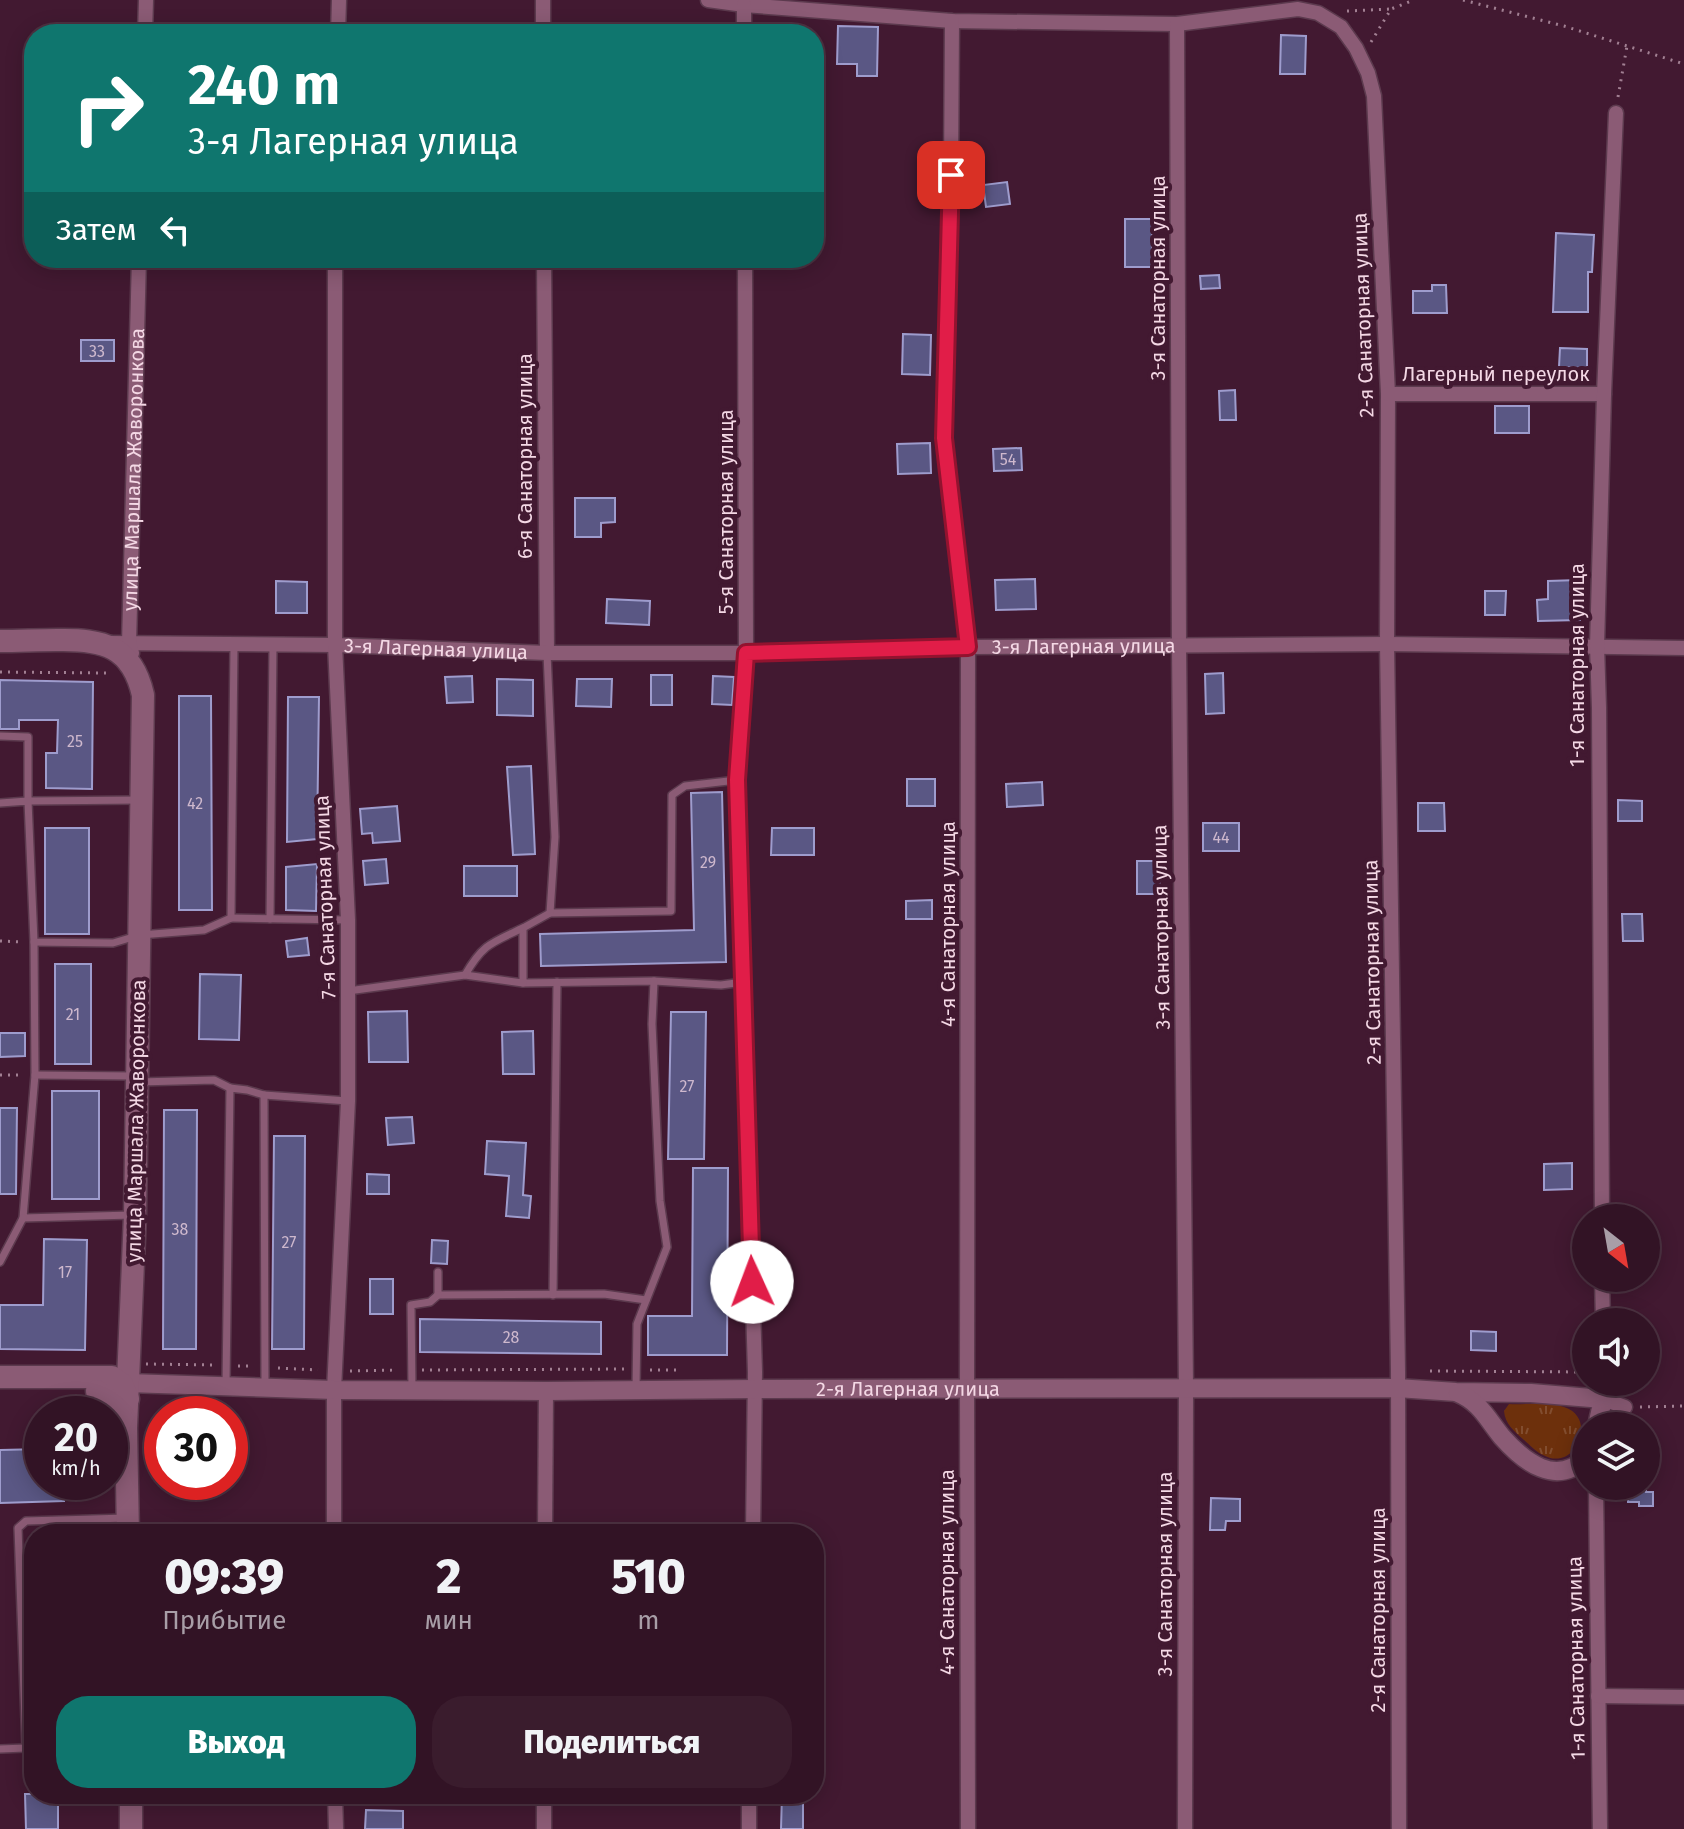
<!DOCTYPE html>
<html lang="ru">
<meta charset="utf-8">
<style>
body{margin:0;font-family:"Fira Sans",sans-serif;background:#3a1c2d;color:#f1f3f6;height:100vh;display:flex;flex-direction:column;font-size:30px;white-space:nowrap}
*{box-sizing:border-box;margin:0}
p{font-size:26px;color:#a89ea7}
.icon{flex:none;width:44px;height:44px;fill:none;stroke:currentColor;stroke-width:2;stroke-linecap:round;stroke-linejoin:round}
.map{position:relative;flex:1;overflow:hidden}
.sheet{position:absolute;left:24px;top:1524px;width:800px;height:280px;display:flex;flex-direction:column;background:#321325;border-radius:32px;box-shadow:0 4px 20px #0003,0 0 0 2px #4d3242}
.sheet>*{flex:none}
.banner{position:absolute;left:24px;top:24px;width:800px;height:244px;border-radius:32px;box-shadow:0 4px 20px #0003,0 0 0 2px #4d3242;background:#0f766e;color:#fff;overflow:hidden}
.needle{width:52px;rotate:149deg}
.controls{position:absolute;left:1572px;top:1204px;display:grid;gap:16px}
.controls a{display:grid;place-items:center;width:88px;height:88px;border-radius:50%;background:#321325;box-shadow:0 4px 20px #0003,0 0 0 2px #4d3242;font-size:40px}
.speed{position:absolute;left:24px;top:1396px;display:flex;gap:16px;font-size:40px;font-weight:700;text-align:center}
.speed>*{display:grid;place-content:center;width:104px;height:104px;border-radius:50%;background:#321325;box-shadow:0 4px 20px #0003,0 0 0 2px #4d3242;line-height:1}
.speed small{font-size:20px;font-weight:400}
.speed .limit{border:12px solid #d22;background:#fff;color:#111}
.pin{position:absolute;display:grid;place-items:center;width:68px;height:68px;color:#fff;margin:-34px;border-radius:16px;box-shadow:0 4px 12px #0006}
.me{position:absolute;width:88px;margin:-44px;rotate:358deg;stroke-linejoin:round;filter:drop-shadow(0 0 6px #0008)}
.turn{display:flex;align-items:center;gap:28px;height:168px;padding:0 32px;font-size:36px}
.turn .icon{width:104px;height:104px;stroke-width:2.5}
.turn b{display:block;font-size:56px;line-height:68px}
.then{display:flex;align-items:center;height:76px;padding:0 32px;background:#0003;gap:16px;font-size:30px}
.eta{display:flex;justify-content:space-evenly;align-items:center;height:136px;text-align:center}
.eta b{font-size:48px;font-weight:800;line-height:56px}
.action{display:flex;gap:16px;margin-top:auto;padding:16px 32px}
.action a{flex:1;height:92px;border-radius:32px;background:#0f766e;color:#fff;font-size:32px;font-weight:800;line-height:92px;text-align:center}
.action a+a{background:#3a1c2d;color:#f1f3f6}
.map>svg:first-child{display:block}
.grass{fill:url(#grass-tufts)}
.building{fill:#5a5784;stroke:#9e9ccd;stroke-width:2}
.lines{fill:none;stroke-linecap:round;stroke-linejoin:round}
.service-casing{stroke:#5c3a4e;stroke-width:10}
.minor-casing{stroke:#5c3a4e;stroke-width:17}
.tertiary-casing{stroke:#5c3a4e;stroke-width:21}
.secondary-casing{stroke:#5c3a4e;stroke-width:25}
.path{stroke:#a28093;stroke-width:3;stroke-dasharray:2 6;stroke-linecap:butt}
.service{stroke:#8b5b75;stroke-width:7}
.minor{stroke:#8b5b75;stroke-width:14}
.tertiary{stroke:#8b5b75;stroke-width:18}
.secondary{stroke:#8b5b75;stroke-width:22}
.route-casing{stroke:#92132f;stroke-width:20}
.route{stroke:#e11d48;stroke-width:14}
.labels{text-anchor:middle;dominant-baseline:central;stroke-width:8;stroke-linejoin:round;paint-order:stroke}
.number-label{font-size:16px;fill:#ceb8cd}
.street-label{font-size:20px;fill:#f4d8e5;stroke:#421931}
</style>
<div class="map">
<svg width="1684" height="1829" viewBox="0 0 1684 1829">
<defs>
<pattern id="grass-tufts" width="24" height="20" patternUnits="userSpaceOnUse" patternTransform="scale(2)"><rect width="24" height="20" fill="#6d300c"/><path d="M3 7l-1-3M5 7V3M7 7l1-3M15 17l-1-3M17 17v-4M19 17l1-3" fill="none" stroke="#824d2f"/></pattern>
</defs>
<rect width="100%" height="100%" fill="#421931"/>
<path class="grass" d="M 1509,1404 C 1526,1405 1548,1401 1564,1407 C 1599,1418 1575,1473 1543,1455 C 1536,1452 1530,1445 1524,1440 C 1514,1431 1505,1424 1504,1411 Z"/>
<g class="building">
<path d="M 838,26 L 878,27 L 877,76 L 857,76 L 857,64 L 837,64 Z"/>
<path d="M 1281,35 L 1306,36 L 1305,74 L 1280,74 Z"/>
<path d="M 1007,182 L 1010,204 L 986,207 L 983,185 Z"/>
<rect x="1125" y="219" width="27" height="48"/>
<path d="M 1556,233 L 1594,235 L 1592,272 L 1588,272 L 1588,312 L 1553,312 Z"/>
<path d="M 1219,275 L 1220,288 L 1201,289 L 1200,276 Z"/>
<path d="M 1432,285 L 1446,285 L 1447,313 L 1413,313 L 1413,291 L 1432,291 Z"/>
<path d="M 903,334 L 931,335 L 930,375 L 902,374 Z"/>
<rect x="81" y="340" width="33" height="21"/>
<path d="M 1560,348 L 1587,349 L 1587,368 L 1559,367 Z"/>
<path d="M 1235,390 L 1236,420 L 1220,420 L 1219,391 Z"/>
<rect x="1495" y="406" width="34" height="27"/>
<path d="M 930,443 L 931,473 L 898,474 L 897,444 Z"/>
<path d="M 1021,448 L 1022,470 L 994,471 L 993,449 Z"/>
<path d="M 575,498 L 615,498 L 615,522 L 601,523 L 601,537 L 575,537 Z"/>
<path d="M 1035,579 L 1036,609 L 996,610 L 995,580 Z"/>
<path d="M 1579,580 L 1580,620 L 1538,621 L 1537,600 L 1548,599 L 1548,581 Z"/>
<path d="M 276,581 L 307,582 L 307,613 L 276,613 Z"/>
<path d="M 1485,591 L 1506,591 L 1505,615 L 1485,615 Z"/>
<path d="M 607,599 L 650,601 L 649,625 L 606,623 Z"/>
<path d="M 1223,673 L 1224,713 L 1206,714 L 1205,674 Z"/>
<rect x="651" y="675" width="21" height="30"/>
<path d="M 472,676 L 473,702 L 447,703 L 445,677 Z"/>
<path d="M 713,676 L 734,677 L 732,705 L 712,704 Z"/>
<path d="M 497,679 L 533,680 L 533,716 L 497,715 Z"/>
<path d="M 577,679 L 612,679 L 611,707 L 576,706 Z"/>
<path d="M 0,680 L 93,682 L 92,789 L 46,788 L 46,753 L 57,753 L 58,720 L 19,720 L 19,729 L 0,729 Z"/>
<path d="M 179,696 L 211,696 L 212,910 L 179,910 Z"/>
<path d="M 288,697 L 319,697 L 317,839 L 287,842 Z"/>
<path d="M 531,766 L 535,854 L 513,855 L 507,767 Z"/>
<rect x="907" y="779" width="28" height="27"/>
<path d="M 1042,782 L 1043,805 L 1007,807 L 1006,784 Z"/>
<path d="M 722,792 L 726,962 L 541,966 L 540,934 L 694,930 L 691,793 Z"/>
<path d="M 1618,800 L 1642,801 L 1642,821 L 1618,821 Z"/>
<path d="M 1418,803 L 1444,803 L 1445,831 L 1418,831 Z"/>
<path d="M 397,806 L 400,841 L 373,843 L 372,833 L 362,834 L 360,809 Z"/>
<rect x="1203" y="823" width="36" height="28"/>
<rect x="45" y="828" width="44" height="106"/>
<path d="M 772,828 L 814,828 L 814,855 L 771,855 Z"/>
<path d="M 386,859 L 388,883 L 365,885 L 363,861 Z"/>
<rect x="1137" y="861" width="23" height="33"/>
<path d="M 317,864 L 316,911 L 286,910 L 286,867 Z"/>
<rect x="464" y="866" width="53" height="30"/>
<path d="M 932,900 L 932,919 L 906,919 L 906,901 Z"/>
<path d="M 1622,914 L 1642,914 L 1643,941 L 1623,941 Z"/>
<path d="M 307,938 L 309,955 L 288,957 L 286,941 Z"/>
<rect x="55" y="964" width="36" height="100"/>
<path d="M 200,974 L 241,975 L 239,1040 L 199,1039 Z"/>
<path d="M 407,1011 L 408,1062 L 369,1062 L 368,1012 Z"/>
<path d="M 671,1012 L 706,1012 L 704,1159 L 668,1159 Z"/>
<path d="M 533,1031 L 534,1074 L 503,1074 L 502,1032 Z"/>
<path d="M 0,1033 L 25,1033 L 25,1056 L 0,1057 Z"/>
<rect x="52" y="1091" width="47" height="108"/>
<path d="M 0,1108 L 17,1108 L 16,1194 L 0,1194 Z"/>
<path d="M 164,1110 L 197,1110 L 196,1349 L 163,1349 Z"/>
<path d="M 412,1117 L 414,1143 L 388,1145 L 386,1118 Z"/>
<path d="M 274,1136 L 305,1136 L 304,1349 L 272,1349 Z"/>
<path d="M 487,1141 L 526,1143 L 523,1195 L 531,1196 L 529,1218 L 506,1216 L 509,1176 L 485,1174 Z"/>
<path d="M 1572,1163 L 1572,1189 L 1544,1190 L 1544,1164 Z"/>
<path d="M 693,1168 L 728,1168 L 727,1355 L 648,1355 L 648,1316 L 692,1316 Z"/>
<path d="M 367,1174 L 389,1175 L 389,1194 L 367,1194 Z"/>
<path d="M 44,1239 L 87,1240 L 85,1350 L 0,1349 L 0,1305 L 43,1305 Z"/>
<path d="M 432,1240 L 448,1241 L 447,1264 L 431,1263 Z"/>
<rect x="370" y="1279" width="23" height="35"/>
<path d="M 420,1319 L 601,1322 L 601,1354 L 420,1352 Z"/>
<path d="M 1471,1331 L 1496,1332 L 1496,1351 L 1471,1350 Z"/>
<path d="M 42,1449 L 42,1482 L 63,1482 L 64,1501 L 0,1503 L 0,1450 Z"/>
<path d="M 1628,1486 L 1646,1486 L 1646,1492 L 1653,1492 L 1653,1506 L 1639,1506 L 1639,1502 L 1628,1502 Z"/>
<path d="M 1211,1498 L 1240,1499 L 1240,1521 L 1226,1521 L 1225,1530 L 1210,1530 Z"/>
<path d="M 25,1794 L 58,1794 L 58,1829 L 26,1829 Z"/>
<path d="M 782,1794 L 803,1794 L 803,1829 L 781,1829 Z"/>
<path d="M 366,1810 L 403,1811 L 403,1829 L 365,1829 Z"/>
</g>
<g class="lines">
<defs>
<g id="service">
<path d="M 547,653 L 555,837 L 550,913 L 671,911 L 672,795 L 685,786 L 737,780"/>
<path d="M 0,736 L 28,737 L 28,801 L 140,800"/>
<path d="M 0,803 L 28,801 L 34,942 L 113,943 L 140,935 L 204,930 L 231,918 L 234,645"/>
<path d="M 550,913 L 523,928 L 523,983 L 654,981 L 721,985 L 743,982"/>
<path d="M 231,918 L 348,920"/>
<path d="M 270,919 L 273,646"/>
<path d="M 523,928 C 491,943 483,944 465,975 L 523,983"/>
<path d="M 34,942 L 35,1075 L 23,1218 L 132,1215"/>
<path d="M 348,991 L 465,975"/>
<path d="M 35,1075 L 133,1076"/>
<path d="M 139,1082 L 214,1080 L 230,1088"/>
<path d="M 264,1095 L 265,1385"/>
<path d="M 0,1262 L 23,1218"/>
<path d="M 438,1272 L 438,1295 L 604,1294 L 646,1300"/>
<path d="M 553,1295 L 557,982"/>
<path d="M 226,1384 L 230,1088 L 247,1090 L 264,1095 L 348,1101"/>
<path d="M 412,1388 L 411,1305 L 430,1302 L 438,1295"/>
<path d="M 636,1388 L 637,1324 L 667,1247 L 660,1201 L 652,1024 L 654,981"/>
<path d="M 34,1747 L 26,1748 L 18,1528 L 26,1521 L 126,1518"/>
<path d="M 0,1749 L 26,1748"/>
</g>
<g id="minor">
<path d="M 543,0 L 543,34"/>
<path d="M 708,0 L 744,5 L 952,21 L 1177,24 L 1298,9 L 1318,13 L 1341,27 L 1356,48 L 1368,73 L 1374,96 L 1388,394 L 1387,644 L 1398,1371 L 1399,1829"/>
<path d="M 744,5 L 744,34"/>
<path d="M 952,21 L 951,175 L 944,438 L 968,647 L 967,1389 L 968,1829"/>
<path d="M 1177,24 L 1179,646 L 1186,1389 L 1185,1829"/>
<path d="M 145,34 L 146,0"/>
<path d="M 338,34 L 339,0"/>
<path d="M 544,258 L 547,653"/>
<path d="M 745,258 L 746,653 L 737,780 L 755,1372 L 753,1534"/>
<path d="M 1388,394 L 1604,394"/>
<path id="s1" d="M 108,643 L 335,645 L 547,653 L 746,653 L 968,647 L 1387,644 L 1684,648"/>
<path id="s2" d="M 132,653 L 129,644 L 139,258"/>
<path d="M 1602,1218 L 1599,708 L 1597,646 L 1604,394 L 1616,113"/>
<path d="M 1602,1278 L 1603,1322"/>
<path d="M 1603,1382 L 1603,1399 L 1625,1407"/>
<path d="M 1596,1486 L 1600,1829"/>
<path d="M 334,1534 L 334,1390 L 348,1101 L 348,920 L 335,645 L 335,258"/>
<path d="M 545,1534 L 546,1391"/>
<path d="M 1598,1696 L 1684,1697"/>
<path d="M 335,1794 L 336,1829"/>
<path d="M 544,1829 L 544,1794"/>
<path d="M 749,1829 L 749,1794"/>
</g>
<g id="tertiary">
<path id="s3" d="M 123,1386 L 128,1383 L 334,1390 L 546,1391 L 755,1389 L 1397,1388 L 1456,1392 L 1531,1393 L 1603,1399 L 1597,1426"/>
<path d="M 1458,1393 C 1480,1402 1488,1420 1502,1437 C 1524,1462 1556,1487 1586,1458"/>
</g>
<g id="secondary">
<path d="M 0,641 C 19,641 38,640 57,640 C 103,639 132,646 143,695 L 135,1215 L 126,1428 L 128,1534"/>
<path d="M 0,1377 L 112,1377 L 122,1384 L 128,1399"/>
<path d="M 97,1391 C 110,1401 120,1410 125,1426"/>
<path d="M 131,1829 L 131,1794"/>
</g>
</defs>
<use href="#service" class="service-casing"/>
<use href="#minor" class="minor-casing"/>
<use href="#tertiary" class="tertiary-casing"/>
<use href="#secondary" class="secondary-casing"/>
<g class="path">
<path d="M 1463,0 L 1564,26 L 1684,64"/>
<path d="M 1347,11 L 1391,9"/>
<path d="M 1371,42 L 1391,9 L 1414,0"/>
<path d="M 1618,97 L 1627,46"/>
<path d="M 0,672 L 106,673"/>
<path d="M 0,941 L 22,942"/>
<path d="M 0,1075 L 24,1075"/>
<path d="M 146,1364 L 214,1365"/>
<path d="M 238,1366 L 254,1366"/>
<path d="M 278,1368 L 318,1370"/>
<path d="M 422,1370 L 626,1369"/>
<path d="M 650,1370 L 678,1370"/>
<path d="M 350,1371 L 398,1370"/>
<path d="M 1430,1371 L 1586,1372"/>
<path d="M 1640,1407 L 1684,1406"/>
</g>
<use href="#service" class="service"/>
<use href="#minor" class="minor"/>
<use href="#tertiary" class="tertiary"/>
<use href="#secondary" class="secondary"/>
</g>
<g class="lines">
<defs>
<path id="route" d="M 752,1282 L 737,780 L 746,653 L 968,647 L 944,438 L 951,175"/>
</defs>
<use href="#route" class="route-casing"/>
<use href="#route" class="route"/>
</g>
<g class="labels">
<g class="number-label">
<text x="97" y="351">33</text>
<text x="1008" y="459">54</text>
<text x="75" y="741">25</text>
<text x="195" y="803">42</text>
<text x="1221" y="837">44</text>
<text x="708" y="862">29</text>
<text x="73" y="1014">21</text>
<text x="687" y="1086">27</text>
<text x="180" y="1229">38</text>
<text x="289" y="1242">27</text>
<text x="65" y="1272">17</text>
<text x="511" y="1337">28</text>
</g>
<g class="street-label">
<text transform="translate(1158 278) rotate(-90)">3-я Санаторная улица</text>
<text transform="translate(1363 315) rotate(-92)">2-я Санаторная улица</text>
<text x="1496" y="374">Лагерный переулок</text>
<text transform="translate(525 456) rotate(-90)">6-я Санаторная улица</text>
<text stroke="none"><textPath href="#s2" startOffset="184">улица Маршала Жаворонкова</textPath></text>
<text transform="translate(726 512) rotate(-90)">5-я Санаторная улица</text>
<text stroke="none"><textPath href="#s1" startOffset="976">3-я Лагерная улица</textPath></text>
<text stroke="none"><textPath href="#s1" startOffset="328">3-я Лагерная улица</textPath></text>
<text transform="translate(1577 665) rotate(-90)">1-я Санаторная улица</text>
<text transform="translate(325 897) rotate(-92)">7-я Санаторная улица</text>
<text transform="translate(948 924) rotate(-90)">4-я Санаторная улица</text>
<text transform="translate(1161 927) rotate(-91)">3-я Санаторная улица</text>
<text transform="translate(1372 962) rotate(-91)">2-я Санаторная улица</text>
<text transform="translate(136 1121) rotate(-89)">улица Маршала Жаворонкова</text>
<text stroke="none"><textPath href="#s3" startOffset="786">2-я Лагерная улица</textPath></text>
<text transform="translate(947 1572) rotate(-90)">4-я Санаторная улица</text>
<text transform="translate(1165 1574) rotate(-90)">3-я Санаторная улица</text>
<text transform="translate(1378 1610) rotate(-90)">2-я Санаторная улица</text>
<text transform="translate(1576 1658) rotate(-91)">1-я Санаторная улица</text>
</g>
</g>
</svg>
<div class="controls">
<a><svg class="needle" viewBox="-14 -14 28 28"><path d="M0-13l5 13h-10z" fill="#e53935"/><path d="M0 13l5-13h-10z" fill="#a89ea7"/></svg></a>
<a><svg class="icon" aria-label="sound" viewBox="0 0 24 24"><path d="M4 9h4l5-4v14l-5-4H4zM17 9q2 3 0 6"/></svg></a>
<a><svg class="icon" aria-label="layers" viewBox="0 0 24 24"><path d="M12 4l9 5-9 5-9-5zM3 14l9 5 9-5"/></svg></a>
</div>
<div class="speed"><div>20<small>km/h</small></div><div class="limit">30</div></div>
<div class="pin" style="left:951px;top:175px;background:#d93025"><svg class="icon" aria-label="arrive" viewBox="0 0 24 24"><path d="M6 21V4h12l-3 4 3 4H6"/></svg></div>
<svg class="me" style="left:752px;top:1282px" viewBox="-20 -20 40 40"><circle r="19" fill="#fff"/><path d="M0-13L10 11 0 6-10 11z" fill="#e11d48"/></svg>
<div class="banner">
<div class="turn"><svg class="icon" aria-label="right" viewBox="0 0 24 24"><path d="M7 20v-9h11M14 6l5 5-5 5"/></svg><div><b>240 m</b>3-я Лагерная улица</div></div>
<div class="then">Затем<svg class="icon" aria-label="left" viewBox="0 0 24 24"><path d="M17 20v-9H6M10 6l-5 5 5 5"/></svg></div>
</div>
<section class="sheet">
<div class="eta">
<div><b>09:39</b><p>Прибытие</p></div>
<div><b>2</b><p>мин</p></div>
<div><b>510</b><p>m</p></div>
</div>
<div class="action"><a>Выход</a><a>Поделиться</a></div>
</section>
</div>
